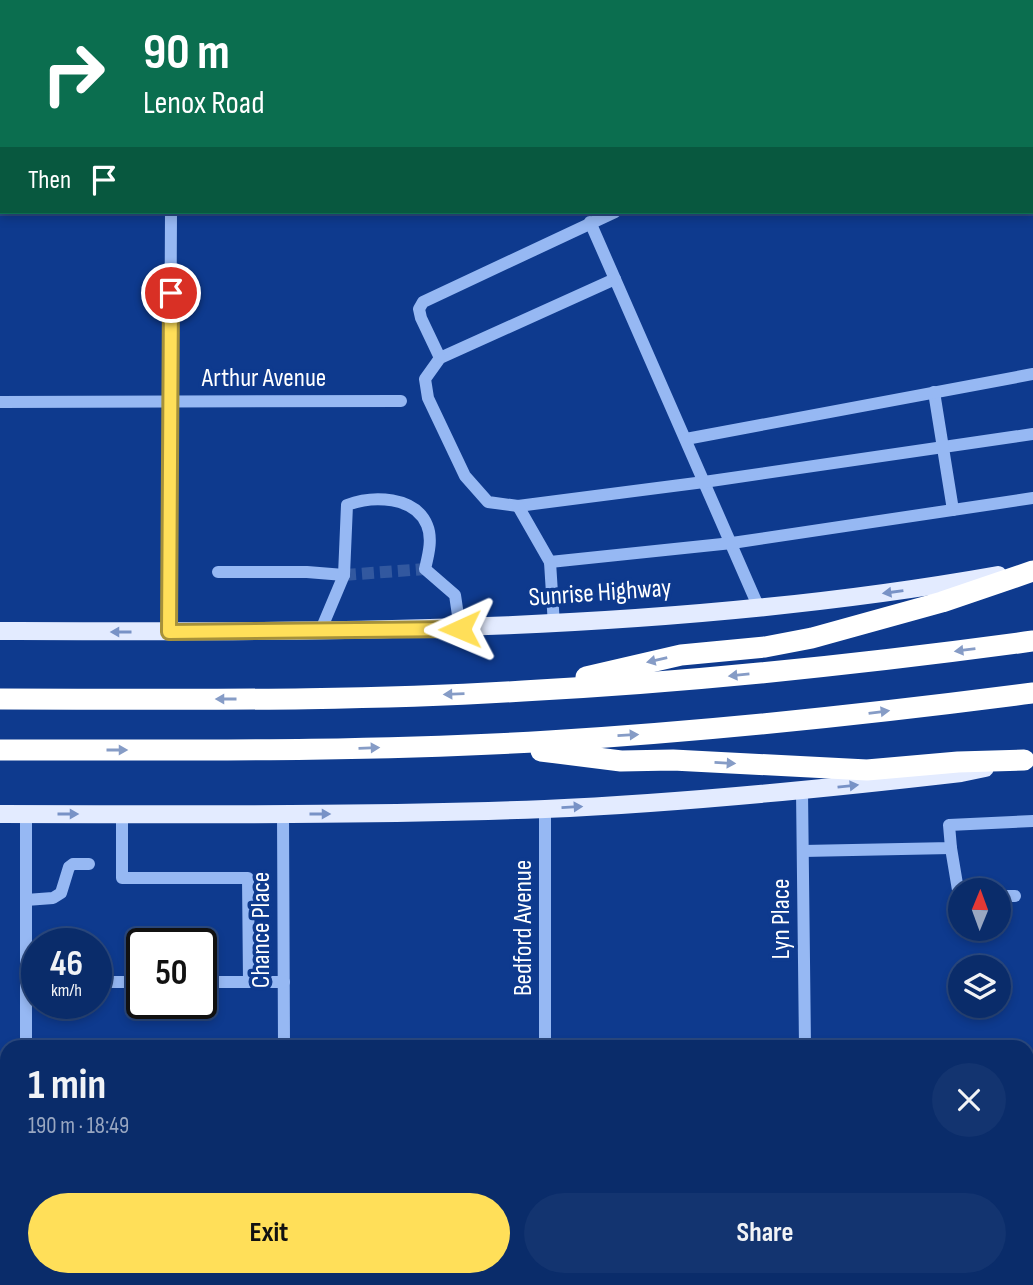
<!DOCTYPE html>
<meta charset="utf-8">
<style>
body{margin:0;font-family:"Sofia Sans Condensed",sans-serif;background:#133470;color:#f1f3f6;height:100vh;display:flex;flex-direction:column;font-size:26px;white-space:nowrap}
*{box-sizing:border-box;margin:0}
p{font-size:23px;color:#99a7c1}
.icon{flex:none;width:38px;height:38px;fill:none;stroke:currentColor;stroke-width:2;stroke-linecap:round;stroke-linejoin:round}
.map{position:relative;flex:1;overflow:hidden}
.details{position:absolute;left:0px;top:1040px;width:1034px;height:247px;display:flex;flex-direction:column;background:#0a2c6a;border-radius:21px 21px 0 0;box-shadow:0 4px 10px #0003,0 0 0 2px #2a487e}
.details>*{flex:none}
.banner{position:absolute;left:0px;top:0px;width:1034px;height:214px;box-shadow:0 4px 10px #0003,0 0 0 2px #2a487e;background:#0b6e4f;color:#fff;overflow:hidden}
.needle{width:46px;rotate:1deg}
.controls{position:absolute;left:948px;top:878px;display:grid;gap:14px}
.controls a{display:grid;place-items:center;width:63px;height:63px;border-radius:50%;background:#0a2c6a;box-shadow:0 4px 10px #0003,0 0 0 2px #2a487e;font-size:35px}
.speed{position:absolute;left:21px;top:928px;display:flex;gap:14px;font-size:35px;font-weight:700;text-align:center}
.speed>*{display:grid;place-content:center;width:91px;height:91px;border-radius:50%;background:#0a2c6a;box-shadow:0 4px 10px #0003,0 0 0 2px #2a487e;line-height:1}
.speed small{font-size:18px;font-weight:400}
.speed .limit{border:4px solid #111;border-radius:10px;background:#fff;color:#111}
.pin{position:absolute;display:grid;place-items:center;width:60px;height:60px;color:#fff;margin:-30px;border:4px solid #fff;border-radius:50%;box-shadow:0 2px 7px #0007}
.me{position:absolute;width:77px;margin:-38px;rotate:269deg;stroke-linejoin:round;filter:drop-shadow(0 0 5px #0008)}
.turn{display:flex;align-items:center;gap:24px;height:147px;padding:0 28px;font-size:32px}
.turn .icon{width:91px;height:91px;stroke-width:2.5}
.turn b{display:block;font-size:49px;line-height:60px}
.then{display:flex;align-items:center;height:66px;padding:0 28px;background:#0003;gap:14px;font-size:26px}
.round{display:grid;place-items:center;flex:none;width:74px;height:74px;border-radius:37px;background:#133470}
.summary{display:flex;align-items:center;justify-content:space-between;height:119px;padding:0 28px}
h1{font-size:42px;font-weight:700;line-height:52px}
.button{display:flex;gap:14px;margin-top:auto;padding:14px 28px}
.button a{flex:1;height:80px;border-radius:42px;background:#ffdf59;color:#111;font-size:28px;font-weight:700;line-height:80px;text-align:center}
.button a+a{background:#133470;color:#f1f3f6}
.map>svg:first-child{display:block}
.lines{fill:none;stroke-linecap:round;stroke-linejoin:round}
.minor-tunnel{stroke:#32589f;stroke-width:12;stroke-dasharray:12 6;stroke-linecap:butt}
.minor{stroke:#96b8f3;stroke-width:12}
.major{stroke:#e3ebff;stroke-width:18}
.highway{stroke:#fff;stroke-width:21}
.oneway{fill:#7892c6}
.oneway2{fill:#869cc6}
.route-casing{stroke:#a6913a;stroke-width:18}
.route{stroke:#ffdf59;stroke-width:12}
.labels{text-anchor:middle;dominant-baseline:central;stroke-width:7;stroke-linejoin:round;paint-order:stroke}
.street-label{font-size:26px;fill:#fff;stroke:#0e3a8e}
</style>
<div class="map">
<svg width="1033" height="1285" viewBox="0 0 1033 1285">
<rect width="100%" height="100%" fill="#0e3a8e"/>
<g class="lines">
<path class="minor-tunnel" d="M 344,575 L 425,569"/>
<g class="minor">
<path d="M 171,2 L 171,0"/>
<path d="M 725,2 L 725,0"/>
<path d="M 1032,70 L 1033,70"/>
<path d="M 0,155 L 2,155"/>
<path d="M 1032,194 L 1033,194"/>
<path d="M 590,222 L 759,608"/>
<path d="M 615,279 L 440,358 L 425,379 L 428,398 L 465,476 L 488,502 L 518,506 L 704,482 L 1033,434"/>
<path d="M 440,358 L 421,318 L 419,309 L 423,302 L 615,212"/>
<path d="M 934,392 L 953,510"/>
<path d="M 0,402 L 401,401"/>
<path d="M 686,439 L 1033,374"/>
<path d="M 518,506 L 550,562 L 732,543 L 1033,498"/>
<path d="M 550,562 L 554,625"/>
<path d="M 218,572 L 307,572 L 344,575"/>
<path d="M 169,632 L 171,212"/>
<path d="M 320,632 L 344,575 L 347,505 C 373,495 415,496 427,525 C 433,539 428,556 425,569 L 455,595 L 460,629"/>
<path d="M 802,791 L 805,1046"/>
<path d="M 122,814 L 122,878 L 248,878 L 249,982"/>
<path d="M 283,814 L 284,1046"/>
<path d="M 951,848 L 959,896 L 961,896"/>
<path d="M 803,851 L 951,848 L 949,825 L 1033,821"/>
<path d="M 999,896 L 1015,896"/>
<path d="M 26,900 L 53,898 L 61,893 L 69,867 L 73,864 L 89,864"/>
<path d="M 96,982 L 142,982"/>
<path d="M 201,982 L 284,982"/>
<path d="M 26,1046 L 26,814"/>
<path d="M 545,1046 L 545,809"/>
<path d="M 0,1217 L 7,1218"/>
<path d="M 285,1279 L 285,1285"/>
<path d="M 807,1279 L 807,1285"/>
<path d="M 545,1285 L 545,1279"/>
</g>
<g class="major">
<path d="M 0,631 C 335,632 666,634 998,575"/>
<path d="M 0,814 C 182,814 363,816 545,809 C 684,803 823,789 961,773 L 985,768"/>
</g>
<g class="highway">
<path d="M 586,677 L 681,655 L 765,647 L 812,638 L 942,602 L 1033,571"/>
<path d="M 0,699 C 174,699 349,702 523,691 C 694,682 864,664 1033,641"/>
<path d="M 0,750 C 183,750 366,752 549,741 C 711,731 872,714 1033,693"/>
<path d="M 541,751 L 621,761 L 673,760 L 867,770 L 958,762 L 1024,760"/>
</g>
</g>
<defs><path id="oneway-solid" d="M-6-.8H1V-3.2L6.5 0L1 3.2V.8H-6Z" transform="scale(1.75)"/></defs>
<g class="oneway">
<use href="#oneway-solid" transform="translate(893 592) rotate(172)"/>
<use href="#oneway-solid" transform="translate(121 632) rotate(-180)"/>
<use href="#oneway-solid" transform="translate(848 786) rotate(-6)"/>
<use href="#oneway-solid" transform="translate(572 807) rotate(-3)"/>
<use href="#oneway-solid" transform="translate(68 814)"/>
<use href="#oneway-solid" transform="translate(320 814)"/>
</g>
<g class="oneway2">
<use href="#oneway-solid" transform="translate(965 650) rotate(173)"/>
<use href="#oneway-solid" transform="translate(657 660) rotate(167)"/>
<use href="#oneway-solid" transform="translate(739 675) rotate(174)"/>
<use href="#oneway-solid" transform="translate(454 694) rotate(178)"/>
<use href="#oneway-solid" transform="translate(226 699) rotate(180)"/>
<use href="#oneway-solid" transform="translate(879 712) rotate(-7)"/>
<use href="#oneway-solid" transform="translate(628 735) rotate(-3)"/>
<use href="#oneway-solid" transform="translate(369 748) rotate(-2)"/>
<use href="#oneway-solid" transform="translate(117 750)"/>
<use href="#oneway-solid" transform="translate(725 763) rotate(3)"/>
</g>
<g class="lines">
<defs>
<path id="route" d="M 171,293 L 169,632 L 460,629"/>
</defs>
<use href="#route" class="route-casing"/>
<use href="#route" class="route"/>
</g>
<g class="labels">
<g class="street-label">
<text x="264" y="378">Arthur Avenue</text>
<text transform="translate(600 593) rotate(-4)">Sunrise Highway</text>
<text transform="translate(781 919) rotate(-90)">Lyn Place</text>
<text transform="translate(523 928) rotate(-90)">Bedford Avenue</text>
<text transform="translate(261 930) rotate(-90)">Chance Place</text>
</g>
</g>
</svg>
<div class="controls">
<a><svg class="needle" viewBox="-14 -14 28 28"><path d="M0-13l5 13h-10z" fill="#e53935"/><path d="M0 13l5-13h-10z" fill="#99a7c1"/></svg></a>
<a><svg class="icon" aria-label="layers" viewBox="0 0 24 24"><path d="M12 4l9 5-9 5-9-5zM3 14l9 5 9-5"/></svg></a>
</div>
<div class="speed"><div>46<small>km/h</small></div><div class="limit">50</div></div>
<div class="pin" style="left:171px;top:293px;background:#d93025"><svg class="icon" aria-label="arrive" viewBox="0 0 24 24"><path d="M6 21V4h12l-3 4 3 4H6"/></svg></div>
<svg class="me" style="left:460px;top:629px" viewBox="-20 -20 40 40"><path d="M0-17L14 15 0 8-14 15z" fill="#ffdf59" stroke="#fff" stroke-width="4"/></svg>
<div class="banner">
<div class="turn"><svg class="icon" aria-label="right" viewBox="0 0 24 24"><path d="M7 20v-9h11M14 6l5 5-5 5"/></svg><div><b>90 m</b>Lenox Road</div></div>
<div class="then">Then<svg class="icon" aria-label="arrive" viewBox="0 0 24 24"><path d="M6 21V4h12l-3 4 3 4H6"/></svg></div>
</div>
<section class="details">
<div class="summary"><div><h1>1 min</h1><p>190 m · 18:49</p></div><a class="round"><svg class="icon" aria-label="close" viewBox="0 0 24 24"><path d="M6 6l12 12M18 6L6 18"/></svg></a></div>
<div class="button"><a>Exit</a><a>Share</a></div>
</section>
</div>
